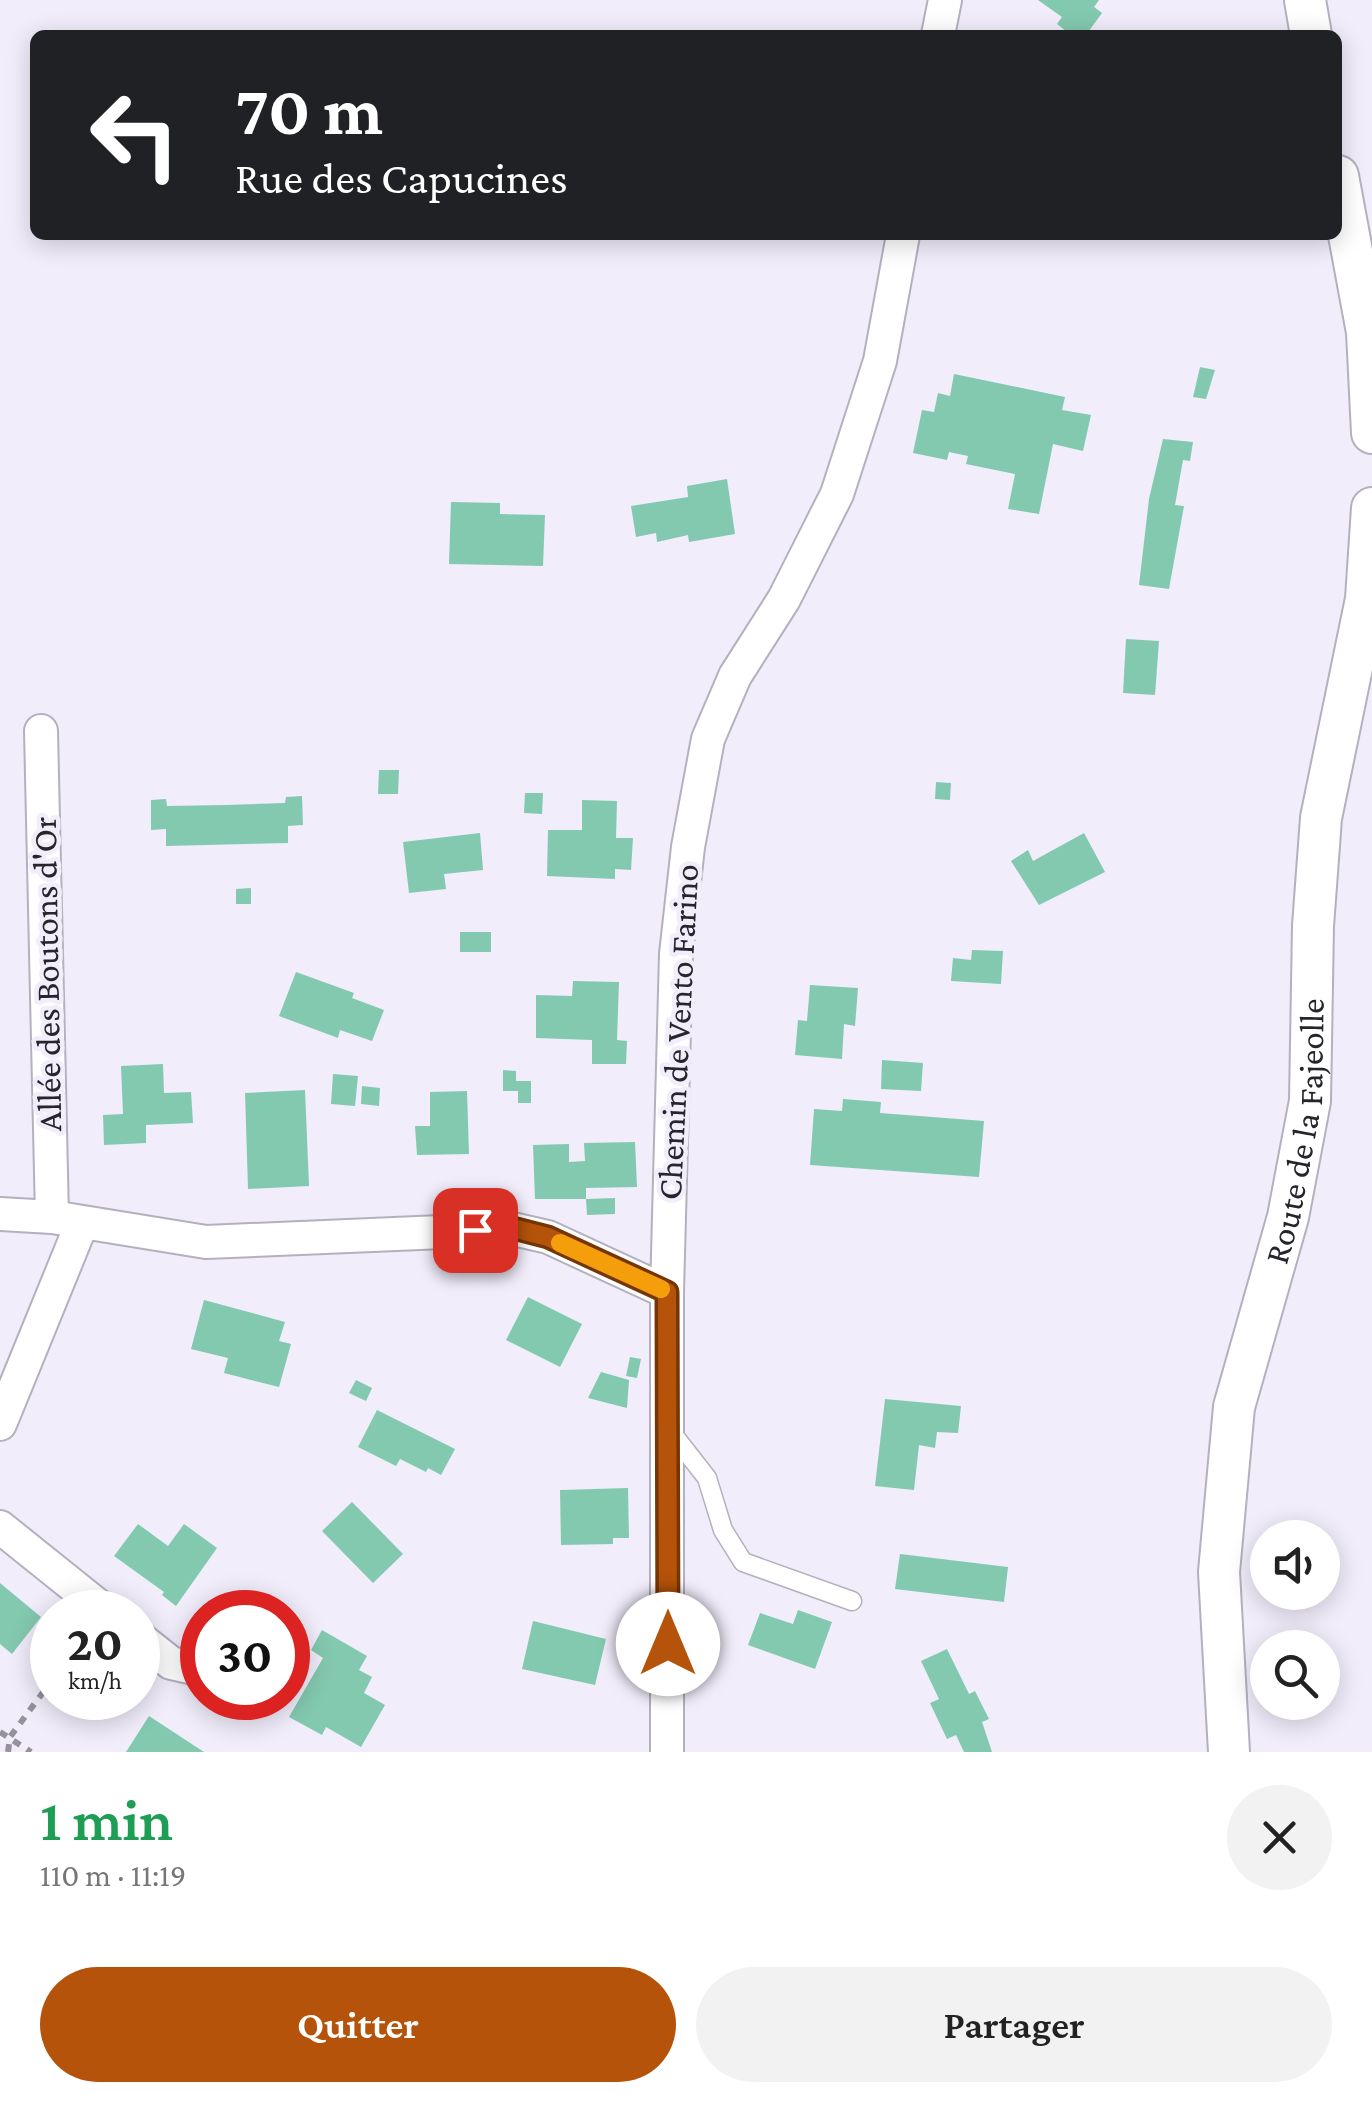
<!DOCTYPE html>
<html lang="fr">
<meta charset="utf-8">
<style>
body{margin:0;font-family:"Crimson Pro",serif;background:#f2f2f2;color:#222;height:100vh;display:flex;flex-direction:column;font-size:38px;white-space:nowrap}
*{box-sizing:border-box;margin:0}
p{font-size:32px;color:#767676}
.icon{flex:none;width:55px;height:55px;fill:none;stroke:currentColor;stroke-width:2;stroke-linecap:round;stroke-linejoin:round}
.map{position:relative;height:1752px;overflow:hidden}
.details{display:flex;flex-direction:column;background:#fff;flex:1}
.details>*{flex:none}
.guide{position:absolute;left:30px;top:30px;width:1312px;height:210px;border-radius:15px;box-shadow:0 5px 25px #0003;background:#202124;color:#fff;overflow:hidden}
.tools{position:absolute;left:1250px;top:1520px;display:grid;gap:20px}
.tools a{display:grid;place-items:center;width:90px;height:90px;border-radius:50%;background:#fff;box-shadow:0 5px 25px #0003;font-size:50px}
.speed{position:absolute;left:30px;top:1590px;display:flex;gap:20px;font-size:50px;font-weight:700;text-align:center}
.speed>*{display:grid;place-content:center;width:130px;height:130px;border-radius:50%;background:#fff;box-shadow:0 5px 25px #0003;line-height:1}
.speed small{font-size:25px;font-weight:400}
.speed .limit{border:15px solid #d22;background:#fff;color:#111}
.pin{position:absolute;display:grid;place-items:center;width:85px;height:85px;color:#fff;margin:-42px;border-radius:20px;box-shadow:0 5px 15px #0006}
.me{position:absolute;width:110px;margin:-55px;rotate:0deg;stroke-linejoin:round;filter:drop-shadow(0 0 8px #0008)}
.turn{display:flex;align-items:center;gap:35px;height:210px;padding:0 40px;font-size:45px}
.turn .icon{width:130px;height:130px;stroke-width:2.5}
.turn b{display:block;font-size:70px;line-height:85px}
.round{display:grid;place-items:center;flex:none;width:105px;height:105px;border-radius:52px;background:#f2f2f2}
.overview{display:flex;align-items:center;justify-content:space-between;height:170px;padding:0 40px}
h1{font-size:60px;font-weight:600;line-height:75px;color:#1e9e55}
.cta{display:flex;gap:20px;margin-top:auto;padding:20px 40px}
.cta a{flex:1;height:115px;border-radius:60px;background:#b45309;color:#fff;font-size:40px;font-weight:600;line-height:115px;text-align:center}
.cta a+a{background:#f2f2f2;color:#222}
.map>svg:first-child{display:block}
.building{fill:#83c9af}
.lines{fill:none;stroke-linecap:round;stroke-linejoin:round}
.service-casing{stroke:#b5b0be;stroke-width:21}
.minor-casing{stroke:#b5b0be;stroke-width:36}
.tertiary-casing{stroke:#b5b0be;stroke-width:44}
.path{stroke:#95929c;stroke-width:6;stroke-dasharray:8 8;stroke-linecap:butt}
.service{stroke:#fff;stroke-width:18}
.minor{stroke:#fff;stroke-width:32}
.tertiary{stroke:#fff;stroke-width:40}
.route-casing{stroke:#753606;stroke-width:25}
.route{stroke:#b45309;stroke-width:18}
.slow{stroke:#f59e0b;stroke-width:18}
.labels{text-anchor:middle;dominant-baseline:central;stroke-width:9;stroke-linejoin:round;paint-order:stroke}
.street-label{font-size:35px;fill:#27252b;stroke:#f1edfb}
</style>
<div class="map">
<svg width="1372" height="1752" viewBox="0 0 1372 1752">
<rect width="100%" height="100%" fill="#f1edfb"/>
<g class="building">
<path d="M 1038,0 L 1099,0 L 1094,7 L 1102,13 L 1086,35 L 1071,35 L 1057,24 L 1062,17 Z"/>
<path d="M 1200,367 L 1215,370 L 1206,399 L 1193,397 Z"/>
<path d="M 954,374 L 1065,397 L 1062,410 L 1091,415 L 1083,451 L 1053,444 L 1039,514 L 1008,509 L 1015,474 L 966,464 L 968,456 L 949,452 L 947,460 L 913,453 L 922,410 L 934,412 L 938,393 L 950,396 Z"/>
<path d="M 1163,439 L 1193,442 L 1190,461 L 1183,460 L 1175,505 L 1184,506 L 1169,589 L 1139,585 L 1149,499 Z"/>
<path d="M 727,479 L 735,534 L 689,542 L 688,535 L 657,542 L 656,533 L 636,537 L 631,506 L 688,497 L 687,486 Z"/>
<path d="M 451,502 L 500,503 L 500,514 L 545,515 L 543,566 L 449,564 Z"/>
<path d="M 1126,639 L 1159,641 L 1155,695 L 1123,693 Z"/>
<path d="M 379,770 L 399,770 L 398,794 L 378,794 Z"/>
<path d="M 936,782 L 951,783 L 950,800 L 935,799 Z"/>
<path d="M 525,793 L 543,793 L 542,814 L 524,813 Z"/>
<path d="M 302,796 L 303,825 L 288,826 L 288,843 L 166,846 L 166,829 L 151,830 L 151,800 L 166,799 L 167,806 L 226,805 L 285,803 L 286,797 Z"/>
<path d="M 582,800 L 617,801 L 616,838 L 633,838 L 631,870 L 615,869 L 615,879 L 547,876 L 548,830 L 582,830 Z"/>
<path d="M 480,833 L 483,870 L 444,874 L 446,889 L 409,893 L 403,842 Z"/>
<path d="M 1084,833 L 1105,872 L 1039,905 L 1011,861 L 1028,850 L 1033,861 Z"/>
<path d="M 251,888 L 251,904 L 236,904 L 236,889 Z"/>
<rect x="460" y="932" width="31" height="20"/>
<path d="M 972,950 L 1003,951 L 1001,984 L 951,981 L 953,958 L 971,960 Z"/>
<path d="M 296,972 L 354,993 L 352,998 L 384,1010 L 372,1041 L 340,1030 L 338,1038 L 279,1016 Z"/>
<path d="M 573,981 L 619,982 L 617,1040 L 627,1041 L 626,1064 L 592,1064 L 592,1040 L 536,1038 L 536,995 L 572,996 Z"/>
<path d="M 810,985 L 858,988 L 855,1026 L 844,1024 L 842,1059 L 795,1055 L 798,1020 L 807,1021 Z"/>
<path d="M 882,1060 L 923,1063 L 921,1091 L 881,1089 Z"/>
<path d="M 163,1064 L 164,1093 L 191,1092 L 193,1123 L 146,1125 L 146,1143 L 104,1145 L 103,1115 L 123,1114 L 121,1066 Z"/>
<path d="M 503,1070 L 516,1071 L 516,1081 L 531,1081 L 531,1103 L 518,1103 L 518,1091 L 503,1091 Z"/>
<path d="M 333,1074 L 358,1076 L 355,1106 L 331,1104 Z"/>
<path d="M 362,1086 L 380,1088 L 379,1106 L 361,1104 Z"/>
<path d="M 305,1090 L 309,1186 L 248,1189 L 245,1093 Z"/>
<path d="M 467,1091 L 469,1154 L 417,1155 L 415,1126 L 430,1126 L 430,1092 Z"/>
<path d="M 843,1099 L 881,1102 L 880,1113 L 984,1121 L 979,1177 L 810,1165 L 814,1109 L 842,1111 Z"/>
<path d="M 635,1142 L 637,1187 L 586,1188 L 586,1199 L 615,1198 L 615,1214 L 587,1215 L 586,1199 L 535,1199 L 533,1145 L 569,1144 L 569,1162 L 585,1161 L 584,1143 Z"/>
<path d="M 528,1297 L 582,1324 L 560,1367 L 506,1340 Z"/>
<path d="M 204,1300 L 285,1322 L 279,1341 L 291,1344 L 279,1387 L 224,1373 L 228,1358 L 191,1349 Z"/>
<path d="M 630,1357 L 641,1359 L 637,1378 L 626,1376 Z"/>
<path d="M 601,1372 L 629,1380 L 627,1408 L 588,1398 Z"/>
<path d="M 356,1380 L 372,1388 L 366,1401 L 349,1393 Z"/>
<path d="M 885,1399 L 961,1406 L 958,1433 L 937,1432 L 935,1448 L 919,1445 L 914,1490 L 875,1486 Z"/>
<path d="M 377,1410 L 455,1449 L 441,1475 L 428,1468 L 426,1472 L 400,1459 L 396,1466 L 358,1447 Z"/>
<path d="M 628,1488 L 629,1538 L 613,1538 L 613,1544 L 561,1545 L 560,1490 Z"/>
<path d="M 352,1502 L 403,1554 L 373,1583 L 322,1531 Z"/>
<path d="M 138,1524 L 168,1546 L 184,1524 L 217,1548 L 176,1606 L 162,1595 L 164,1592 L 114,1556 Z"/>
<path d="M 900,1554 L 1008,1567 L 1004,1602 L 895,1589 Z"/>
<path d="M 0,1583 L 41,1617 L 12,1654 L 0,1644 Z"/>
<path d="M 798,1610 L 832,1622 L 815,1669 L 748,1645 L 760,1613 L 793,1624 Z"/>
<path d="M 533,1621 L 606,1639 L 595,1685 L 522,1669 Z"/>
<path d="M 322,1630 L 367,1656 L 359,1670 L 372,1677 L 364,1693 L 385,1705 L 361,1747 L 326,1727 L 322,1735 L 289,1717 L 323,1658 L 311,1650 Z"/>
<path d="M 947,1649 L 969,1694 L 975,1691 L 989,1719 L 982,1722 L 992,1752 L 964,1752 L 956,1735 L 947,1739 L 930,1703 L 939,1699 L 921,1661 Z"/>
<path d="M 149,1716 L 204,1752 L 126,1752 Z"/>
</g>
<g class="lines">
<defs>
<path id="service" d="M 671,1432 L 707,1478 L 723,1530 L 743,1562 L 852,1601"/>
<g id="minor">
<path d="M 938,35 L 945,0"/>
<path d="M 41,731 L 52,1217"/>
<path d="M 0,1214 L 52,1217 L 206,1242 L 513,1229 L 548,1237 L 667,1292"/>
<path d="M 0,1424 L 82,1223"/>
<path d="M 0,1527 L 106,1612"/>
<path d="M 138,1637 L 171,1663 L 202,1670"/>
<path d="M 667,1752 L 667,1292 L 676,954 L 688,847 L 708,739 L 735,676 L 784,599 L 837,494 L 880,361 L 903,235"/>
</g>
<g id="tertiary">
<path d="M 1305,0 L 1311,35"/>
<path d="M 1338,176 L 1367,332 L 1372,433"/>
<path id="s1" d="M 1229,1752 L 1219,1572 L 1234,1407 L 1288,1217 L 1310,1101 L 1313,926 L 1321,818 L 1366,599 L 1372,508"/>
</g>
</defs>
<use href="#service" class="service-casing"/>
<use href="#minor" class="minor-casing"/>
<use href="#tertiary" class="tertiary-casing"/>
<g class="path">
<path d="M 0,1732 L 31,1752"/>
<path d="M 8,1752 L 10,1737 L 52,1680"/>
</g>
<use href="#service" class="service"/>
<use href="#minor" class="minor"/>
<use href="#tertiary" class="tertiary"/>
</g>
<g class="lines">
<defs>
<path id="route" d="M 475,1230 L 513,1228 L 548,1237 L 667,1292 L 668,1644"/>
</defs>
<use href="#route" class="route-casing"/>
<use href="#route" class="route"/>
<path class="slow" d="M 560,1243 L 661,1289"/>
</g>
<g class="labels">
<g class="street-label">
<text transform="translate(47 974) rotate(-91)">Allée des Boutons d'Or</text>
<text transform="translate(678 1032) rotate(-87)">Chemin de Vento Farino</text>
<text stroke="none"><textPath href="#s1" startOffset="630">Route de la Fajeolle</textPath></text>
</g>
</g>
</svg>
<div class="tools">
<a><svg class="icon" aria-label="sound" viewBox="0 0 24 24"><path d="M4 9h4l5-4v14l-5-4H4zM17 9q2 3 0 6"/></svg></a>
<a><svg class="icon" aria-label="search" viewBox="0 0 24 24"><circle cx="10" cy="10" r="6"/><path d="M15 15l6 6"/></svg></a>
</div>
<div class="speed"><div>20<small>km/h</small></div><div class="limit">30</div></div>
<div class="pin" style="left:475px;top:1230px;background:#d93025"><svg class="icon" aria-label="arrive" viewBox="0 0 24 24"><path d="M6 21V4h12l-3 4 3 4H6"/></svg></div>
<svg class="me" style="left:668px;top:1644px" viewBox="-20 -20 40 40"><circle r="19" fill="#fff"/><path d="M0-13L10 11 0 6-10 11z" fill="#b45309"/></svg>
<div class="guide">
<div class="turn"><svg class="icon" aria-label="left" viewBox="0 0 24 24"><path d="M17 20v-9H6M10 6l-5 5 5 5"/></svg><div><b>70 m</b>Rue des Capucines</div></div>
</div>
</div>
<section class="details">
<div class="overview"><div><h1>1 min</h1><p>110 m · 11:19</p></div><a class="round"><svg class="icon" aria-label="close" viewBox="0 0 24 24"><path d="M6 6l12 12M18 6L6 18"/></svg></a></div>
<div class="cta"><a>Quitter</a><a>Partager</a></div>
</section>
